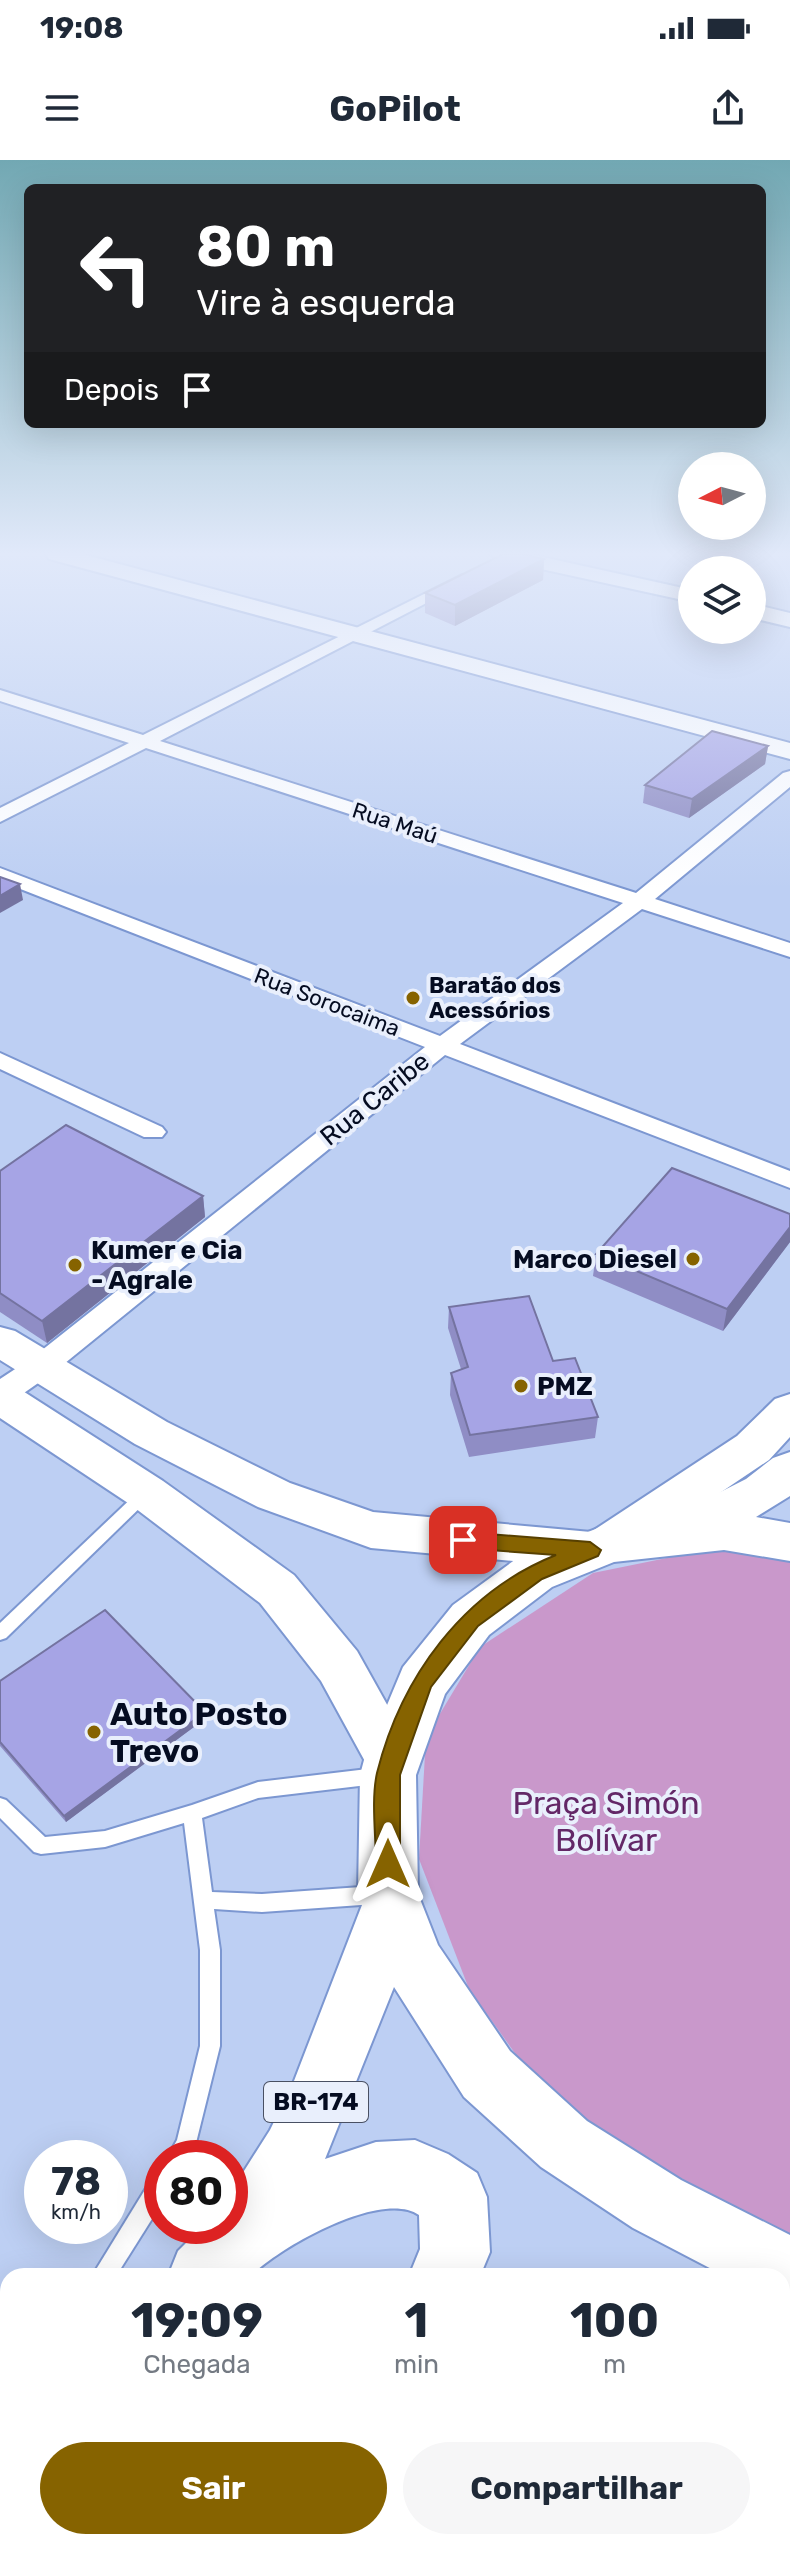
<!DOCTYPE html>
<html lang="pt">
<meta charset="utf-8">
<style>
body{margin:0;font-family:Rubik,sans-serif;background:#f6f6f7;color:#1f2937;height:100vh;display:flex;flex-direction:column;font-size:30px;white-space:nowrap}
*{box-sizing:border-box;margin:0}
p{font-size:26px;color:#747a83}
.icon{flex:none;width:44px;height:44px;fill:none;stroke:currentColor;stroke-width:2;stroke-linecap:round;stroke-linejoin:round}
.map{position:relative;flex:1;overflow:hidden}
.sheet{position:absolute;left:0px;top:2108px;width:790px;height:282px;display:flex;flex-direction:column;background:#fff;border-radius:24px 24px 0 0;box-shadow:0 8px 32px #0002}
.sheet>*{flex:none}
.hud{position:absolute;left:24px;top:24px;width:742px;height:244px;border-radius:12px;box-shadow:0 8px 32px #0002;background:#202124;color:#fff;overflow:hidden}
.needle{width:52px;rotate:264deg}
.buttons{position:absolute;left:678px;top:292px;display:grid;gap:16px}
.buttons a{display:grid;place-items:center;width:88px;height:88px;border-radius:50%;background:#fff;box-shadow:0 8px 32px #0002;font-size:40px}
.speed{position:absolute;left:24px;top:1980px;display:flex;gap:16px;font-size:40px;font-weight:700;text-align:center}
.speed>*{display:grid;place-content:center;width:104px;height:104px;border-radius:50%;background:#fff;box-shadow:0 8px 32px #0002;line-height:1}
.speed small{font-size:20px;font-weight:400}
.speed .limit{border:12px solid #d22;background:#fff;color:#111}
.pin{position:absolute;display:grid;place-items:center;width:68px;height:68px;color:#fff;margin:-34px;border-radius:16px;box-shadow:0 4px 12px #0006}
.me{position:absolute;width:88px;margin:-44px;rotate:0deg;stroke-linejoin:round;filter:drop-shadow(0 0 6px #0008)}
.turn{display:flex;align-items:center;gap:28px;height:168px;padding:0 40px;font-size:36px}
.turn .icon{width:104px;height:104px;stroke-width:2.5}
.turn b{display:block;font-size:56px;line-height:68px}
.then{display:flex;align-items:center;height:76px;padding:0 40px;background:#0003;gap:16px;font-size:30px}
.eta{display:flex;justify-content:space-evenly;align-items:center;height:136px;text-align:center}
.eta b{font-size:48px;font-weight:700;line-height:56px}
.cta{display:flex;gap:16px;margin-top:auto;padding:16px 40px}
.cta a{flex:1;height:92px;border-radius:48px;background:#866300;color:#fff;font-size:32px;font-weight:700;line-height:92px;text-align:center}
.cta a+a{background:#f6f6f7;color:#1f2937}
.status{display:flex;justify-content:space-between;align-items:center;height:56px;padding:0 40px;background:#fff;direction:ltr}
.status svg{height:22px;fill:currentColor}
header{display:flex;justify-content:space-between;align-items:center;height:104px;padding:0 40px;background:#fff;font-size:36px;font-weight:700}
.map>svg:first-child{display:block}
.green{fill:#c998cb}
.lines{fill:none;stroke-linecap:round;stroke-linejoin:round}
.lane-casing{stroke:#7c97d1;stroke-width:4}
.street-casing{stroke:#7c97d1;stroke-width:4}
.secondary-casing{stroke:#7c97d1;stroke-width:4}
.primary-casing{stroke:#7c97d1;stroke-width:4}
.highway-casing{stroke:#7c97d1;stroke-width:4}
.lane{fill:#fff;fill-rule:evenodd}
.street{fill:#fff;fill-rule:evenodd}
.secondary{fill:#fff;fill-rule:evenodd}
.primary{fill:#fff;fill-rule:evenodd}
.highway{fill:#fff;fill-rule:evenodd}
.wall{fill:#8f8dc5}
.shaded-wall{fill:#7473a0}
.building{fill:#a6a4e5;stroke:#7473a0;stroke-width:2}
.route{fill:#866300;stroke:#574000;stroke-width:2}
.poi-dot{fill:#866300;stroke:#e9effc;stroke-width:3}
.labels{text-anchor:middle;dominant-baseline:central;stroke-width:8;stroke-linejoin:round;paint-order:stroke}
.far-street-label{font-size:22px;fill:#050c21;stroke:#e9effc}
.far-poi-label{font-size:22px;font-weight:bold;fill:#050c21;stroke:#e9effc;text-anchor:start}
.shield{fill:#e9effc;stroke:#495063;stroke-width:2}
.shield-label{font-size:24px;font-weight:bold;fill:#050c21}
.street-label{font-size:26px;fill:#050c21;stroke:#e9effc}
.poi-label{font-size:26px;font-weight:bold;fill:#050c21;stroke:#e9effc;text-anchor:start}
.near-poi-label{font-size:32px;font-weight:bold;fill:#050c21;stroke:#e9effc;text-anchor:start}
.near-park-label{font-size:32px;fill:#632767;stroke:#e9effc}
</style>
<div class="status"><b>19:08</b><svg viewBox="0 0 49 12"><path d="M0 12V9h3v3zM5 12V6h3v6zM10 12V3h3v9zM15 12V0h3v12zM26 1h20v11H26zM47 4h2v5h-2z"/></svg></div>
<header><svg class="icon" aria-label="menu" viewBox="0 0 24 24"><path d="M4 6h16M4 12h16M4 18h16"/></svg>GoPilot<svg class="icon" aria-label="share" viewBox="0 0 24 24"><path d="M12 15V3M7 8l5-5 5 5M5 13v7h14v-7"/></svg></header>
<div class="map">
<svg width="790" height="2389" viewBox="0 0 790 2389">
<rect width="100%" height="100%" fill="#bdcff3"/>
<path class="green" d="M 711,1389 L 790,1397 L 790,2084 L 555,1949 L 469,1829 L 419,1699 L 426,1577 L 480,1487 L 593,1413 Z"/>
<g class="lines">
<defs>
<g id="lane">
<path d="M 144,1329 L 149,1331 L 152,1335 L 149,1339 L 6,1478 L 0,1480 L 0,1463 L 139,1331 Z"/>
<path d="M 376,1608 L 382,1610 L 385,1616 L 382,1622 L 376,1624 L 258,1638 L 202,1658 L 212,1732 L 262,1734 L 375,1726 L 382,1729 L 384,1735 L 382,1741 L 375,1744 L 262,1752 L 214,1749 L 220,1790 L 220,1886 L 194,1991 L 190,1998 L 167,1998 L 177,1980 L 200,1886 L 200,1790 L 184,1663 L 105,1687 L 41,1694 L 34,1692 L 0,1658 L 0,1638 L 6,1640 L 45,1677 L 105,1671 L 192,1645 L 258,1622 Z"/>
<path d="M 162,2012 L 162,2043 L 116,2116 L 92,2116 L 154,2015 Z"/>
<path d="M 8,2167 L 8,2191 L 0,2194 L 0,2170 Z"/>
</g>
<g id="street">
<path d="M 462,415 L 469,419 L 467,422 L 160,581 L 636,733 L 783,613 L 790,611 L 790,627 L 655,739 L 790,783 L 790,797 L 642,749 L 460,884 L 790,1011 L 790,1028 L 445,895 L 54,1212 L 11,1242 L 0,1245 L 0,1219 L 32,1198 L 425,887 L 0,721 L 0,708 L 440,876 L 623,743 L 146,588 L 0,662 L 0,648 L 129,583 L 0,541 L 0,530 L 143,575 Z"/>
<path d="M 0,893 L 162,967 L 166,972 L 162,977 L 144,977 L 0,909 Z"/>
</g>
<g id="secondary">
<path d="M 490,394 L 529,394 L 692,430 L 692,442 L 500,400 Z"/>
<path d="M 752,444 L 790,453 L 790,467 L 752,458 Z"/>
<path d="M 0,1167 L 15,1171 L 167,1262 L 290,1323 L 373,1352 L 591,1372 L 737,1276 L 775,1239 L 790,1234 L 790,1277 L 769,1300 L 626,1396 L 590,1408 L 371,1388 L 258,1347 L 135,1284 L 0,1200 Z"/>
<path d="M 0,1222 L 15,1226 L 163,1321 L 294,1415 L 357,1491 L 418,1600 L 411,1616 L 392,1623 L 373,1616 L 321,1521 L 260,1443 L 131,1345 L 0,1258 Z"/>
</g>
<path id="primary" d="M 46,394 L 82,394 L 790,583 L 790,599 L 49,399 Z"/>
<g id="highway">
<path d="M 790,1292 L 790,1336 L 756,1357 L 790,1363 L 790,1401 L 724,1390 L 614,1402 L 552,1427 L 489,1475 L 445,1534 L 416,1615 L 418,1734 L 438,1785 L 510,1891 L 587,1961 L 681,2020 L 790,2075 L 790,2213 L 782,2214 L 782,2116 L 725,2116 L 633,2068 L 541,2007 L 464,1937 L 394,1827 L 325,1999 L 376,1982 L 415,1980 L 448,1994 L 477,2013 L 487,2037 L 490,2092 L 480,2116 L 409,2116 L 420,2089 L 419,2055 C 382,2029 279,2087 251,2116 L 168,2116 L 178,2091 L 203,2066 L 230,2066 L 230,2033 L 270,1970 L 294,1921 L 362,1745 L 358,1734 L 360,1615 L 364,1600 L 403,1507 L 453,1445 L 516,1399 L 609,1364 L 671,1357 L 746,1319 L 773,1298 Z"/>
<path d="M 8,2217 L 8,2291 L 0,2294 L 0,2220 Z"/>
<path d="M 8,2347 L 8,2382 L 57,2382 L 54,2389 L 0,2389 L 0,2350 Z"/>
</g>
</defs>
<use href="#lane" class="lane-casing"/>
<use href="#street" class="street-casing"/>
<use href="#secondary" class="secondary-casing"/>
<use href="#primary" class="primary-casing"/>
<use href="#highway" class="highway-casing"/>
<use href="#lane" class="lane"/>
<use href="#street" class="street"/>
<use href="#secondary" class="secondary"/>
<use href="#primary" class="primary"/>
<use href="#highway" class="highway"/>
</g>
<g class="wall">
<path d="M 544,399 L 543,420 L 455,466 L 425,453 L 425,433 Z"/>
<path d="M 768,586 L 765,604 L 689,658 L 643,643 L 645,625 Z"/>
<path d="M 0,1011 L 203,1036 L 205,1057 L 47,1183 L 0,1152 Z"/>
<path d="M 790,1054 L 790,1082 L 723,1171 L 593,1116 L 596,1094 Z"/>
<path d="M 449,1147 L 553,1201 L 598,1257 L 595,1278 L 469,1297 L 450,1235 L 451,1213 L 461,1209 L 448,1168 Z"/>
<path d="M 0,1521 L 205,1552 L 206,1558 L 66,1662 L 0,1586 Z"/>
</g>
<g class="shaded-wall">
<path d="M 544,399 L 543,420 L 455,466 L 455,445 Z"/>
<path d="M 768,586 L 765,604 L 689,658 L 692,639 Z"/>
<path d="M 20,724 L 23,740 L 0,753 L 0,736 Z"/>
<path d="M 203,1036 L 205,1057 L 47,1183 L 42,1161 Z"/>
<path d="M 790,1067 L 790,1082 L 723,1171 L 727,1149 Z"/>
<path d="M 205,1552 L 206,1558 L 66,1662 L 64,1656 Z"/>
</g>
<g class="building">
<path d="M 503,394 L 523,394 L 544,399 L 455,445 L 425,433 Z"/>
<path d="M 712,571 L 768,586 L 692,639 L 645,625 Z"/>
<path d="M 0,717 L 20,724 L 0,736 Z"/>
<path d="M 66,965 L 203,1036 L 42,1161 L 0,1133 L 0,1011 Z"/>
<path d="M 672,1008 L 790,1054 L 790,1067 L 727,1149 L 596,1094 Z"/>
<path d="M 529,1136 L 553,1201 L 575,1198 L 598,1257 L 470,1275 L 451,1213 L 468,1207 L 449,1147 Z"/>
<path d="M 105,1450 L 205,1552 L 64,1656 L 0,1582 L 0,1521 Z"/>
</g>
<linearGradient id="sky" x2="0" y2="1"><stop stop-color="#72a8b3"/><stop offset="0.54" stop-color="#e1e9fa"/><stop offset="1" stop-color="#e1e9fa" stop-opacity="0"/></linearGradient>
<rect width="790" height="729" fill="url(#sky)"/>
<path class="route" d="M 463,1372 L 590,1382 L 601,1390 L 598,1396 L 542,1419 L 478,1466 L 431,1527 L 400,1615 L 400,1704 L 397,1712 L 388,1715 L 380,1712 L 376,1704 C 376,1676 371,1640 377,1613 C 401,1517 463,1432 556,1395 L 463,1388 L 453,1380 Z"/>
<g class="poi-dot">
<circle cx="413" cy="838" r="8"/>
<circle cx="693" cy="1099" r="8"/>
<circle cx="75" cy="1105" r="8"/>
<circle cx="521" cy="1226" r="8"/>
<circle cx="94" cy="1572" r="8"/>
</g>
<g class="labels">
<g class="far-street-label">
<text transform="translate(395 663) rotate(18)">Rua Maú</text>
<text transform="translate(327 842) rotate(21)">Rua Sorocaima</text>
</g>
<g class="far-poi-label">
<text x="429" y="825">Baratão dos<tspan x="429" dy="25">Acessórios</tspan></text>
</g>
<rect class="shield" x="264" y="1922" width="104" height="40" rx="6"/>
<g class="shield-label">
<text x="316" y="1942">BR-174</text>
</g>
<g class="street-label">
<text transform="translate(375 939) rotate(-39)">Rua Caribe</text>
</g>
<g class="poi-label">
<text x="91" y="1090">Kumer e Cia<tspan x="91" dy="30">- Agrale</tspan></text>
<text x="677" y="1099" text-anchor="end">Marco Diesel</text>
<text x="537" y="1226">PMZ</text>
</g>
<g class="near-poi-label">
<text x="110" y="1554">Auto Posto<tspan x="110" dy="37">Trevo</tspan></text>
</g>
<g class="near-park-label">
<text x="606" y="1643">Praça Simón<tspan x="606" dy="37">Bolívar</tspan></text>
</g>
</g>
</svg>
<div class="buttons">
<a><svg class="needle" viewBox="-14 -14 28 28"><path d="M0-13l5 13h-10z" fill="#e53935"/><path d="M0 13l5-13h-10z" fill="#747a83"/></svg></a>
<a><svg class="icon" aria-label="layers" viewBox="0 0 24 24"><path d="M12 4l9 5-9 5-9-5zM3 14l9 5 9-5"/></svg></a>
</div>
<div class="speed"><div>78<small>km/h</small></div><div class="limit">80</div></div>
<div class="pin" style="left:463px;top:1380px;background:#d93025"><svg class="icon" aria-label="arrive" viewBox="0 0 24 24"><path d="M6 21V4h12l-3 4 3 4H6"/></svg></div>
<svg class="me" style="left:388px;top:1704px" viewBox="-20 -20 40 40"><path d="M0-17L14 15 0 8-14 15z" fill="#866300" stroke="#fff" stroke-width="4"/></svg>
<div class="hud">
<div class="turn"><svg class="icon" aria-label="left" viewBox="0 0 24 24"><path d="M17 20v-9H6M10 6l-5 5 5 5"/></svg><div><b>80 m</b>Vire à esquerda</div></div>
<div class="then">Depois<svg class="icon" aria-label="arrive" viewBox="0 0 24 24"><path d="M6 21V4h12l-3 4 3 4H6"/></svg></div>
</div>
<section class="sheet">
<div class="eta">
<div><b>19:09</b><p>Chegada</p></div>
<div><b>1</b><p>min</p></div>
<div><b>100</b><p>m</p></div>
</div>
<div class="cta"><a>Sair</a><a>Compartilhar</a></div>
</section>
</div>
